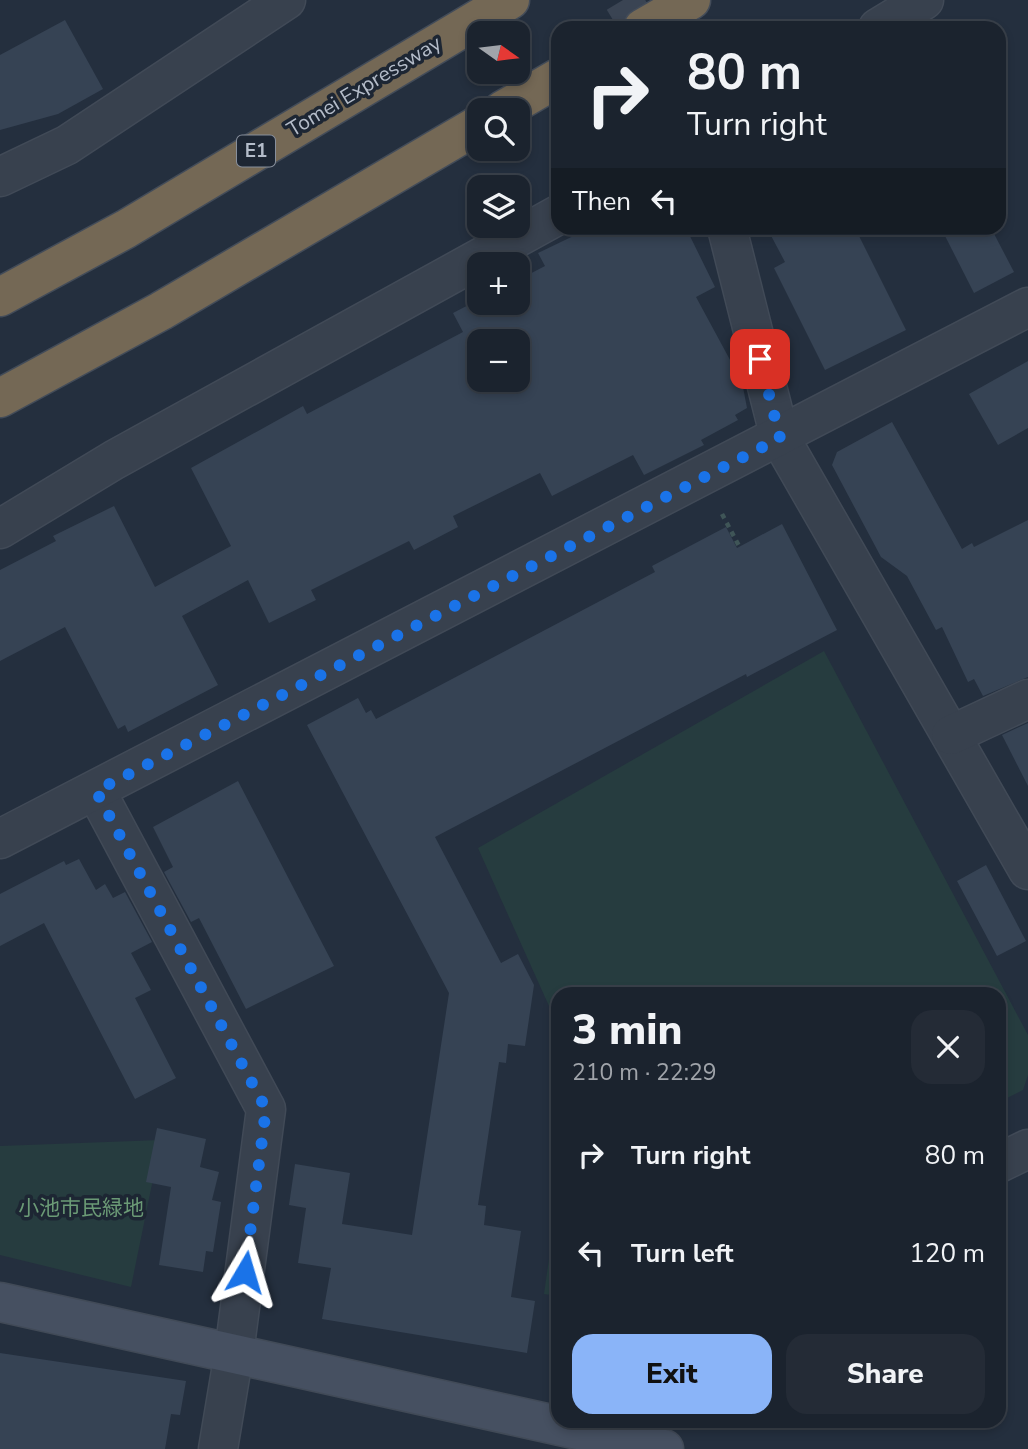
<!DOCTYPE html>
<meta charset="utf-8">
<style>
body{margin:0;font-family:"Nunito Sans","Noto Sans JP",sans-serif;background:#242b36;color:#f1f3f6;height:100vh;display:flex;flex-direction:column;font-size:26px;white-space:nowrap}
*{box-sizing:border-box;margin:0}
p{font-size:23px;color:#a0a4aa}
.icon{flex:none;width:38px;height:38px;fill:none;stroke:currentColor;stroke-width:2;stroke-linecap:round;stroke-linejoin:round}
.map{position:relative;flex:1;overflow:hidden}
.panel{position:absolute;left:551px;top:987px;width:455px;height:441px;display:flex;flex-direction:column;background:#1b232e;border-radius:21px;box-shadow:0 4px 10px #0003,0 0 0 2px #39404a}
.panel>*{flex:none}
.top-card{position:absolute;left:551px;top:21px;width:455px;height:214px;border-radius:21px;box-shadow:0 4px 10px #0003,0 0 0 2px #39404a;background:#1b232e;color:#f1f3f6;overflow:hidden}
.needle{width:46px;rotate:104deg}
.tools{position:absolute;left:467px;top:21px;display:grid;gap:14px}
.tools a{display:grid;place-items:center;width:63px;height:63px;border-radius:14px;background:#1b232e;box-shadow:0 4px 10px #0003,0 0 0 2px #39404a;font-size:35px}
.pin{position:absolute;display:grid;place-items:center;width:60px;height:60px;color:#fff;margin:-30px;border-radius:14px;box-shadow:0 4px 10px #0006}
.me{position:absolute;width:77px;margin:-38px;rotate:7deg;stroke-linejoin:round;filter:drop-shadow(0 0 5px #0008)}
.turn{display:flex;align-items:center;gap:24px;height:147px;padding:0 21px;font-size:32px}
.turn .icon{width:91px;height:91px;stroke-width:2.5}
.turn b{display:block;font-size:49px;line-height:60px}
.then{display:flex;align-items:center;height:66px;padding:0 21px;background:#0003;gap:14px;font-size:26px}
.round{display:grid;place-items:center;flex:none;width:74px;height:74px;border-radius:21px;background:#242b36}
.headline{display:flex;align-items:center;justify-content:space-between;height:119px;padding:0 21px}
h1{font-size:42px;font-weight:800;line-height:52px}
.action{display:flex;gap:14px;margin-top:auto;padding:14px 21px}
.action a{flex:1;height:80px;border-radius:21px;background:#8ab4f8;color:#111;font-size:28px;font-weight:800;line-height:80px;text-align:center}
.action a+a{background:#242b36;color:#f1f3f6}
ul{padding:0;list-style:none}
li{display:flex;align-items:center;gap:21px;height:98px;padding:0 21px}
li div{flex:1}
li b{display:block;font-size:26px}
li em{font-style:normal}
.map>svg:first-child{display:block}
.green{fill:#263c3f}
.building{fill:#364354;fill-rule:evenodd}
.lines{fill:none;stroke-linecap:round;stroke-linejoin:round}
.street-tunnel{stroke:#3a4453;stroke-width:38;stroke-dasharray:38 19;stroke-linecap:butt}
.street-casing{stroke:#414a57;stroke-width:41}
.secondary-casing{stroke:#414a57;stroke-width:41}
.highway-casing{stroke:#434c59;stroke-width:41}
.path{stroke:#3f5557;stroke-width:4.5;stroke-dasharray:5 5;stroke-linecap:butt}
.street{stroke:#38414e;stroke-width:38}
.secondary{stroke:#465061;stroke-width:38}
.highway{stroke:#746855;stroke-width:38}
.route{stroke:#1a73e8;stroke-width:12;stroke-dasharray:0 21.6}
.labels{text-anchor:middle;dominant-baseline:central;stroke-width:7;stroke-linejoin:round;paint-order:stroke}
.shield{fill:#1d2633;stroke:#878f9c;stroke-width:2}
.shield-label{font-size:19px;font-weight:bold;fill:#b4bcc9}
.street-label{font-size:21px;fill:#b4bcc9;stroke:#1d2633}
.park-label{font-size:21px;fill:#6b9a76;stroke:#1d2633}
</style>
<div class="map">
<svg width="1028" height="1449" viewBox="0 0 1028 1449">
<rect width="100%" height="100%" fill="#242f3e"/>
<g class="green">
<path d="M 824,651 L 1028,1035 L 1028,1075 L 1023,1090 L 999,1102 L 999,994 L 558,994 L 558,1026 L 478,848 Z"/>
<path d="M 161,1140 L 131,1287 L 0,1255 L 0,1146 Z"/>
<path d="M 558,1195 L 558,1296 L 544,1294 Z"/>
</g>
<g class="building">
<path d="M 65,20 L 103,89 L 58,114 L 0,130 L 0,55 Z"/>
<path d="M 590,228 L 686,228 L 715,287 L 696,297 L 742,382 L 747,408 L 735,415 L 738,420 L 701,440 L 704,445 L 644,475 L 633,455 L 552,496 L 540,473 L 453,516 L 458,527 L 414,550 L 409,541 L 311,590 L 316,600 L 269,623 L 248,580 L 182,616 L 218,685 L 128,732 L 125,725 L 118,729 L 65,627 L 0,661 L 0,570 L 56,541 L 53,536 L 114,506 L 155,587 L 231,546 L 191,468 L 303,406 L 307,414 L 463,332 L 453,313 L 480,299 L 480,303 L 518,303 L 518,280 L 545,266 L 538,253 ZM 480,341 L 518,341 L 518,380 L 480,380 Z"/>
<path d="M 767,228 L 855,228 L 906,330 L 825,370 L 774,268 L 785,262 Z"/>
<path d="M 941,228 L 991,228 L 1014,272 L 974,293 Z"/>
<path d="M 1028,361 L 1028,428 L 998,445 L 969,394 Z"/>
<path d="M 892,422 L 962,549 L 972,543 L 974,547 L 1028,520 L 1028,677 L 983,696 L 974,679 L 968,682 L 942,627 L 936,630 L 907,576 L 881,557 L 832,465 L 837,452 Z"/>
<path d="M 782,524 L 837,630 L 747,677 L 746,674 L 435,837 L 501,963 L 518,954 L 534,985 L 525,1046 L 508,1044 L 506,1063 L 499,1062 L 478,1205 L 486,1206 L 484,1225 L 521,1231 L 511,1297 L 535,1301 L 527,1353 L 322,1319 L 331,1268 L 298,1263 L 306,1208 L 289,1205 L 295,1164 L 350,1173 L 342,1224 L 412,1235 L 449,993 L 307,725 L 358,698 L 366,713 L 371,710 L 376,719 L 655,572 L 652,566 L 726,527 L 737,548 Z"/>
<path d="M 1028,723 L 1028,786 L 1002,735 Z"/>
<path d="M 238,781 L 334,966 L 246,1009 L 199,918 L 191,922 L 164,872 L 173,867 L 153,827 Z"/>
<path d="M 79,859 L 96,890 L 105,884 L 113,898 L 125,892 L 152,942 L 131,953 L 151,990 L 135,998 L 176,1078 L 135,1099 L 44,923 L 0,946 L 0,894 L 64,861 L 66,865 Z"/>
<path d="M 986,865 L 1026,941 L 997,956 L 957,881 Z"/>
<path d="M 157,1128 L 206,1139 L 200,1167 L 219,1172 L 212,1200 L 221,1202 L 213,1252 L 206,1251 L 203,1272 L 159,1265 L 171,1187 L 146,1182 Z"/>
<path d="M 0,1353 L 186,1381 L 180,1415 L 171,1414 L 165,1449 L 0,1449 Z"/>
</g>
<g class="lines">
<path class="street-tunnel" d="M 623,0 L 640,28"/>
<defs>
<g id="street">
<path d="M 878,28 L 924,0"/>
<path d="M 0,177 L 67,145 L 286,0"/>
<path d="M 727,228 L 780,438 L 1028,870"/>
<path d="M 0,529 L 114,460 L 558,215"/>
<path d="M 951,735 L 1028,699"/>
<path d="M 96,791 L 266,1109 L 234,1353 L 218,1449"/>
<path d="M 0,839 L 1028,307"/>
<path d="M 999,1163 L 1028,1149"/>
</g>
<path id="secondary" d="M 0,1302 L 664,1449"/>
<g id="highway">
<path d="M 643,28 L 691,0"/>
<path d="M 503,110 L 558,78"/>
<path d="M 0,297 L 126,229 L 510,0"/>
<path d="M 0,398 L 161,311 L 480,124"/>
</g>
</defs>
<use href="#street" class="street-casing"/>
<use href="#secondary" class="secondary-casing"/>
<use href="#highway" class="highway-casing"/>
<path class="path" d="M 722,514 L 739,546"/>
<use href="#street" class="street"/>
<use href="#secondary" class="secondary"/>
<use href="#highway" class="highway"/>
</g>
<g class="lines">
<path class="route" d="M 245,1272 L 266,1109 L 96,791 L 780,438 L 760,359"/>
</g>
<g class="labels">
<rect class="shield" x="237" y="135.5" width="38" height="31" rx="5"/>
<g class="shield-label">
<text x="256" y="151">E1</text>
</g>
<g class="street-label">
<text transform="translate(364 86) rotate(-31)">Tomei Expressway</text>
</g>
<g class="park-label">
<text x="81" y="1208">小池市民緑地</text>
</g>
</g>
</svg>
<div class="tools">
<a><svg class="needle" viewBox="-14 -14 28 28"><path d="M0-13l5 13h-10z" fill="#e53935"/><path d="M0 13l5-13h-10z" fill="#a0a4aa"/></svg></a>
<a><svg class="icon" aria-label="search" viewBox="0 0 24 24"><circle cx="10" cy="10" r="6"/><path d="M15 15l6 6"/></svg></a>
<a><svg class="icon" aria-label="layers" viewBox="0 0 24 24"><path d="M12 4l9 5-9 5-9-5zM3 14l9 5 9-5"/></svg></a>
<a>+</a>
<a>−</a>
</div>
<div class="pin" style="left:760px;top:359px;background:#d93025"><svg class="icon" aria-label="arrive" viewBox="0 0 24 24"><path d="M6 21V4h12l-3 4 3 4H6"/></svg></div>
<svg class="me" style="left:245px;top:1272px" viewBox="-20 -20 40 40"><path d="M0-17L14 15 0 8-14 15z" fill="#1a73e8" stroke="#fff" stroke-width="4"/></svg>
<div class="top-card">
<div class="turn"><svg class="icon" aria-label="right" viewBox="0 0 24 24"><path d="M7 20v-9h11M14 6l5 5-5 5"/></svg><div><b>80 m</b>Turn right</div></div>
<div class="then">Then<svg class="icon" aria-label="left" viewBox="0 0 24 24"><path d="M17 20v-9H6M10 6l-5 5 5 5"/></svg></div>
</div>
<section class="panel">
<div class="headline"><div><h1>3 min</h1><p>210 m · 22:29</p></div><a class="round"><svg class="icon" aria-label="close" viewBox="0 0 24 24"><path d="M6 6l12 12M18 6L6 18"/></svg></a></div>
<ul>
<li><svg class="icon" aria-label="right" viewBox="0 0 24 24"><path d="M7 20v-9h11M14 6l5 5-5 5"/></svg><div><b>Turn right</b></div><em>80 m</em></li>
<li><svg class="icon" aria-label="left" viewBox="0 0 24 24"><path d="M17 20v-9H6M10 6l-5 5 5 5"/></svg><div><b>Turn left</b></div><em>120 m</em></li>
</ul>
<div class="action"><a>Exit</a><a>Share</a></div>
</section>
</div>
